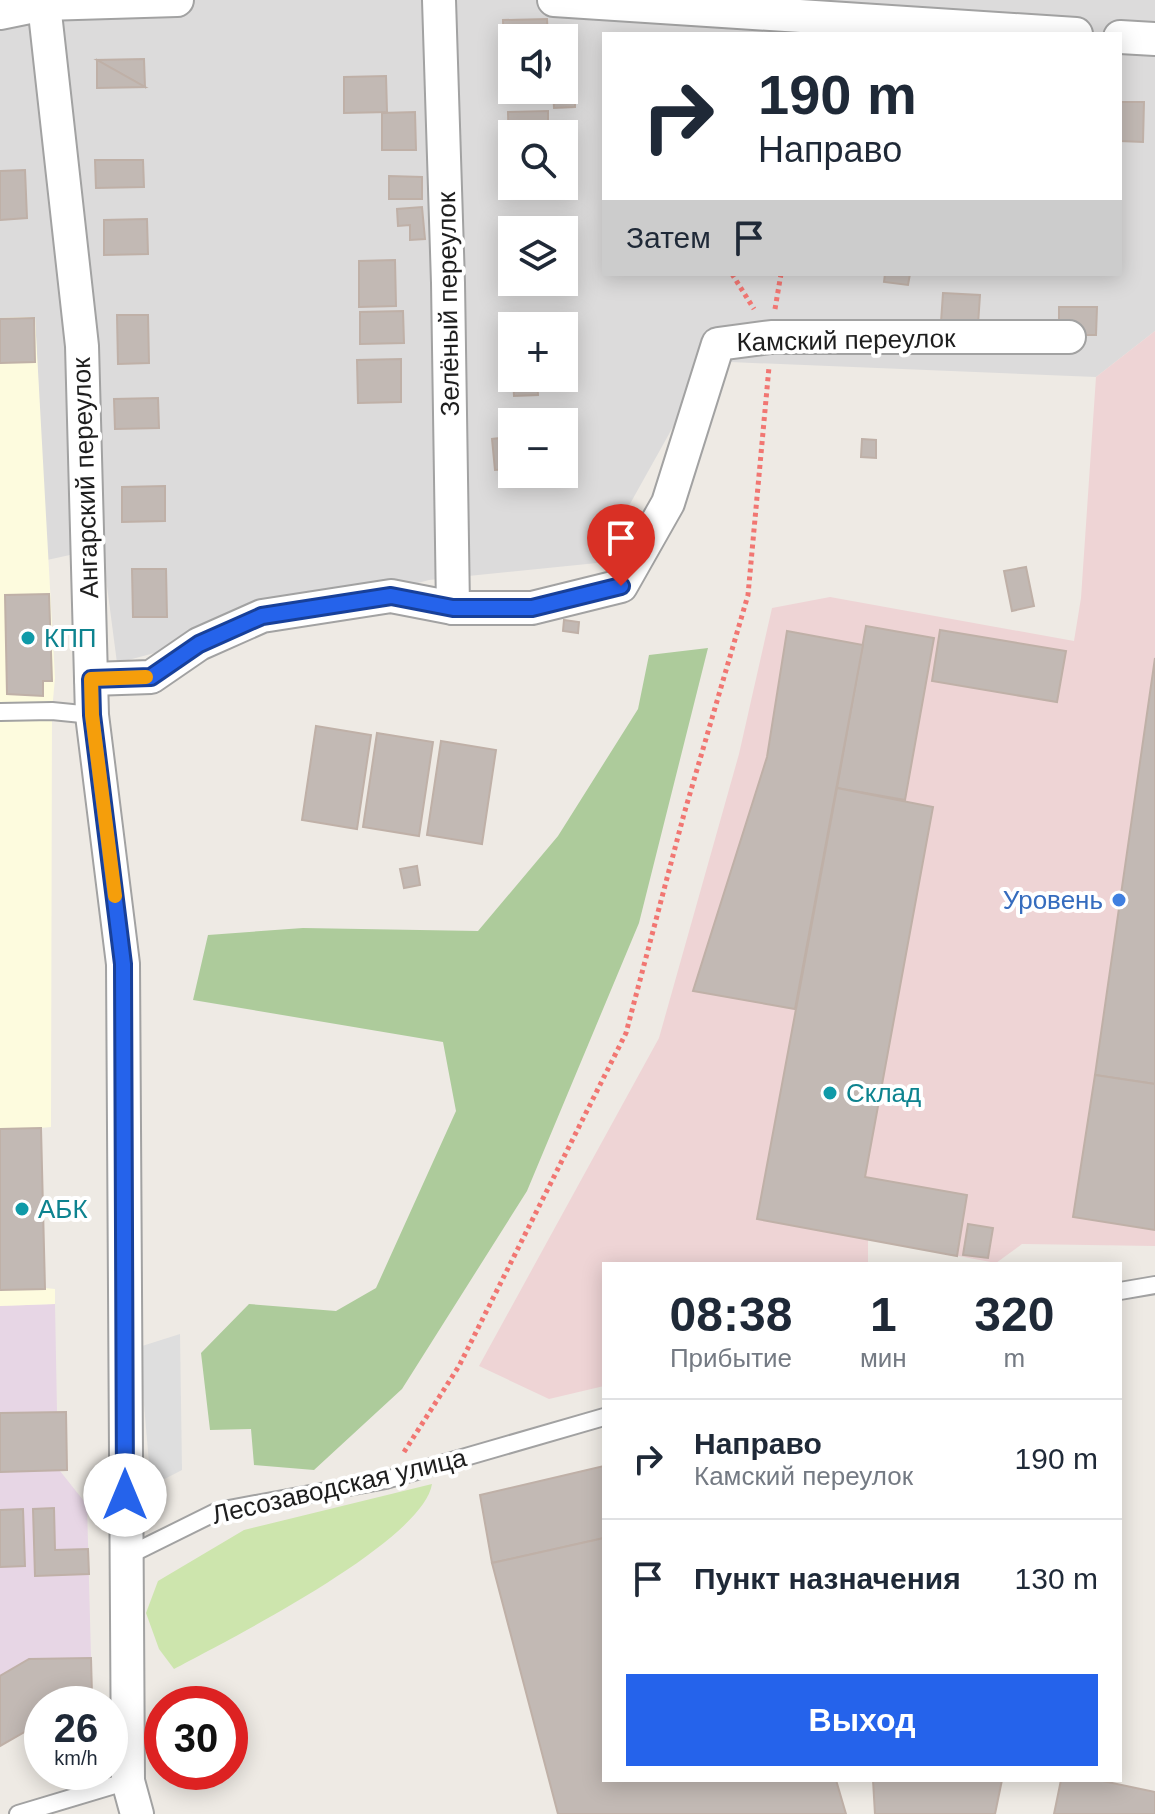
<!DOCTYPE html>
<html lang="ru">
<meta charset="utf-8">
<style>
body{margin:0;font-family:Helvetica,sans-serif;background:#f6f6f7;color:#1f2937;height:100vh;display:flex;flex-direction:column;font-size:30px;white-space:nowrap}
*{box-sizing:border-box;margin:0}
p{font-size:26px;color:#747a83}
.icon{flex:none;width:44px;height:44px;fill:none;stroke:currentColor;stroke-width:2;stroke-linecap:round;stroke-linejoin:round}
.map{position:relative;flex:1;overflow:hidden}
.side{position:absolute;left:602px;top:1262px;width:520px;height:520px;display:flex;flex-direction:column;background:#fff;border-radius:0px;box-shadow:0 4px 20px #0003}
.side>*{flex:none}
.banner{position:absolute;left:602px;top:32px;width:520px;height:244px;border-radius:0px;box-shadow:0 4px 20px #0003;background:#fff;color:#1f2937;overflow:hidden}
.controls{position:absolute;left:498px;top:24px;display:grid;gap:16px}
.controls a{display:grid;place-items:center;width:80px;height:80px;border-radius:0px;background:#fff;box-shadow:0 4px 20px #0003;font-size:40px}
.speed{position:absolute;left:24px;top:1686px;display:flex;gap:16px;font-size:40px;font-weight:700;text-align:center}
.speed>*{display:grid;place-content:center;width:104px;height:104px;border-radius:50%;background:#fff;box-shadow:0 4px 20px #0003;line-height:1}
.speed small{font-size:20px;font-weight:400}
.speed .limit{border:12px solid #d22;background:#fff;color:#111}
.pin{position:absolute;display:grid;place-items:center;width:68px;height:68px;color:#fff;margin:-82px -34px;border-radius:50% 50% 50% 0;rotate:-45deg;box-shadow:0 0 8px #0007}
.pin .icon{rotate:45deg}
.me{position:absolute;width:88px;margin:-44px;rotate:0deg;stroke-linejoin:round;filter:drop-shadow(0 0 6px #0008)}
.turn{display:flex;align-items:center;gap:28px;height:168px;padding:0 24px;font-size:36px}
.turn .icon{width:104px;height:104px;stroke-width:2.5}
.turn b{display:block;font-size:56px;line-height:68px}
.then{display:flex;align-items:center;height:76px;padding:0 24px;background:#0003;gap:16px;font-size:30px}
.eta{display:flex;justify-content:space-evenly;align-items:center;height:136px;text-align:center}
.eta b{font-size:48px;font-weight:700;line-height:56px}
.button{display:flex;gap:16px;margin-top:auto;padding:16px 24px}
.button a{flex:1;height:92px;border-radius:0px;background:#2563eb;color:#fff;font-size:32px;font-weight:700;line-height:92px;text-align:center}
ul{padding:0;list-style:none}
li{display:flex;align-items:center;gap:24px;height:120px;padding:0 24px;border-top:2px solid #e0e1e3}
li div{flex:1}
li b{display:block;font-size:30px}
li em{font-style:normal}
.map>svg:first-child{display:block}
.residential{fill:#dcdbdb;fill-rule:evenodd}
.commercial{fill:#eed4d5}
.industrial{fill:#e7d6e5}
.education{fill:#fdfbde}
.grass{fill:#cde5ad}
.forest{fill:#adcb9b}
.parking{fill:#dedede}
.building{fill:#c2b9b4;stroke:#bfb0a7;stroke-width:2}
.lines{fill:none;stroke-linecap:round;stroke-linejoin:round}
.service-casing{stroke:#a2a2a2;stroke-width:20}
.minor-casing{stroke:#a2a2a2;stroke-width:36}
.path{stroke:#f17672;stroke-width:5;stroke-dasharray:4 4;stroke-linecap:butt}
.service{stroke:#fff;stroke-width:16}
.minor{stroke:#fff;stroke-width:32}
.route-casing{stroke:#184099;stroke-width:20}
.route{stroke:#2563eb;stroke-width:14}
.slow{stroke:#f59e0b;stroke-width:14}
.culture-dot{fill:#0f9aa8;stroke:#fff;stroke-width:3}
.shop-dot{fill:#3f7fe0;stroke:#fff;stroke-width:3}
.labels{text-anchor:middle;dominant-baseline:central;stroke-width:8;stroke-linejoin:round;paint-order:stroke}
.street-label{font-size:26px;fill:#1e1e1e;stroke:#fff}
.culture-label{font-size:26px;fill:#0d838f;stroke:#fff;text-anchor:start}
.shop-label{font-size:26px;fill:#366cbe;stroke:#fff;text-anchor:end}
</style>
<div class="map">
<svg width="1155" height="1814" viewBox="0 0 1155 1814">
<rect width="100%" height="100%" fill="#eeeae4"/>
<path class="residential" d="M 0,0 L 1155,0 L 1155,331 L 1096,377 L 730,362 L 693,391 L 597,563 L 429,580 L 117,663 L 102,548 L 47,560 L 35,317 L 0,318 ZM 604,34 L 1120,34 L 1120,274 L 604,274 ZM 512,38 L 564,38 L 564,90 L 512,90 ZM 512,134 L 564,134 L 564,186 L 512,186 ZM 512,230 L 564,230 L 564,282 L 512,282 ZM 512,326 L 564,326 L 564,378 L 512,378 ZM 512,422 L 564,422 L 564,474 L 512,474 Z"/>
<path class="commercial" d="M 1155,331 L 1155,1246 L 1022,1244 L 996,1263 L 868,1239 L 868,1264 L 604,1264 L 604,1386 L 549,1399 L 479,1366 L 659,1038 L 739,754 L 772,608 L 830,597 L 1074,641 L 1081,598 L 1096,377 Z"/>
<path class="industrial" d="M 55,1304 L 57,1411 L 66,1412 L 67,1470 L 60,1471 L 87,1505 L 92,1695 L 75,1704 L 42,1704 L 42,1722 L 0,1745 L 0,1306 Z"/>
<path class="education" d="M 35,317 L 55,678 L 52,711 L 51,1127 L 41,1128 L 45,1288 L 55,1289 L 55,1304 L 0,1306 L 0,318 Z"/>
<path class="grass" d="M 432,1484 C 423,1542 228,1640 174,1669 L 159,1649 L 146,1613 L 158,1581 L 244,1530 Z"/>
<path class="forest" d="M 708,648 L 639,923 L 527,1191 L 402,1389 L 314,1470 L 254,1465 L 251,1429 L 210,1430 L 201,1353 L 249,1304 L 336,1311 L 376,1288 L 456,1111 L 443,1042 L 193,1000 L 208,935 L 303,928 L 478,931 L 558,836 L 638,709 L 649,655 Z"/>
<path class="parking" d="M 180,1334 L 182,1470 L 151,1486 L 139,1347 Z"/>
<g class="building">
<path d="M 547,19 L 548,38 L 512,38 L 512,69 L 504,69 L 503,20 Z"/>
<path d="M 144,59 L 145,87 L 97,60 Z"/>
<path d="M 97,60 L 145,87 L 97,88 Z"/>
<path d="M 564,74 L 575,74 L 575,107 L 554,108 L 553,90 L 564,90 Z"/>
<path d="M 386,76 L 387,112 L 344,113 L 344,77 Z"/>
<path d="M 1120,102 L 1144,102 L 1143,142 L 1120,141 Z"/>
<path d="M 548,111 L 548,134 L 512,134 L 512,154 L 509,154 L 508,112 Z"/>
<path d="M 415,112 L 416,150 L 382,150 L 382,113 Z"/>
<path d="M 95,160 L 143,160 L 144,187 L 96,188 Z"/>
<path d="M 25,170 L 27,218 L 0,220 L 0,171 Z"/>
<path d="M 389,176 L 422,177 L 422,199 L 389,199 Z"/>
<path d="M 422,207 L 425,239 L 410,240 L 410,225 L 398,226 L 397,209 Z"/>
<path d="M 147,219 L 148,254 L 104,255 L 104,220 Z"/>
<path d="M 395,260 L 396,306 L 359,307 L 359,261 Z"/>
<path d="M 885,274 L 910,274 L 908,285 L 884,282 Z"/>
<path d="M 943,293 L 980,295 L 977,339 L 940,337 Z"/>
<path d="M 1059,307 L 1097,307 L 1096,335 L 1059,335 Z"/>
<path d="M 403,311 L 404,343 L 360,344 L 360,312 Z"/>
<path d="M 117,315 L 148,315 L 149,363 L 118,364 Z"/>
<path d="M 34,318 L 35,362 L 0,363 L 0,319 Z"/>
<path d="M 401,359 L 401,402 L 358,403 L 357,360 Z"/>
<path d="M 513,378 L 537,378 L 538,395 L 514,396 Z"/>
<path d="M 158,398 L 159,428 L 115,429 L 114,399 Z"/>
<path d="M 510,437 L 512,469 L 495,470 L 492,439 Z"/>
<path d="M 862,439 L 876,440 L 876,458 L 861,457 Z"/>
<path d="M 165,486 L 165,521 L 122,522 L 122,487 Z"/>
<path d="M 1026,567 L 1034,606 L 1012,611 L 1004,571 Z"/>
<path d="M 132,569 L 166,569 L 167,617 L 133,617 Z"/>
<path d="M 49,594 L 52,681 L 43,681 L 43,696 L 7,694 L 5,595 Z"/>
<path d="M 564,620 L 579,622 L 578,633 L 563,631 Z"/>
<path d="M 866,626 L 934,638 L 905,800 L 837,788 Z"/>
<path d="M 940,630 L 1066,651 L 1057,702 L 932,681 Z"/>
<path d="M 787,631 L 863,645 L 795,1009 L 693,991 L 767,757 Z"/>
<path d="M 1155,658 L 1155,1084 L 1095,1075 Z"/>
<path d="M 316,726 L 371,735 L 357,829 L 302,820 Z"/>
<path d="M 377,733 L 433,742 L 419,836 L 363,827 Z"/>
<path d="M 441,741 L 496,750 L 482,844 L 427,835 Z"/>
<path d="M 837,788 L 933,807 L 865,1177 L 967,1195 L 957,1256 L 757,1219 Z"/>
<path d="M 417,866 L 420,885 L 404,888 L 400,869 Z"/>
<path d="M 1095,1075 L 1155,1084 L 1155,1230 L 1073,1217 Z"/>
<path d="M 41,1128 L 45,1289 L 0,1290 L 0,1129 Z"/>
<path d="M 968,1224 L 993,1228 L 988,1258 L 963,1255 Z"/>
<path d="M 66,1412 L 67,1470 L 0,1472 L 0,1413 Z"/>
<path d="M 604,1466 L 604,1538 L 492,1563 L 480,1495 Z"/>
<path d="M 54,1508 L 55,1550 L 88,1549 L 89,1574 L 35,1576 L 33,1509 Z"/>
<path d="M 23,1509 L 25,1566 L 0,1567 L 0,1510 Z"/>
<path d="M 604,1538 L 604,1780 L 836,1780 L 846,1814 L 558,1814 L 492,1563 Z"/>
<path d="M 91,1658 L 92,1695 L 75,1704 L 42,1704 L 42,1722 L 0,1746 L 0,1676 L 29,1659 Z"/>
<path d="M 873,1780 L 1002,1780 L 995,1814 L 875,1814 Z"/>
<path d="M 1061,1780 L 1098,1780 L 1155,1792 L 1155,1814 L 1054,1814 Z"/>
</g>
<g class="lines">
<defs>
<g id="service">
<path d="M 0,712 L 52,711 L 92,715"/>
<path d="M 1120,1291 L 1155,1285"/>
<path d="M 125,1557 L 218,1511 L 386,1480 L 604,1417"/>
<path d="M 18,1814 L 128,1781"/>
</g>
<g id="minor">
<path d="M 439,0 L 448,283 L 453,608"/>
<path d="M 554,0 L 1076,34"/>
<path d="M 44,4 L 82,346 L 92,715 L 123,964 L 128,1781 L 137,1814"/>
<path d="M 0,13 L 44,4 L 177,0"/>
<path d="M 1120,37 L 1155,39"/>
<path d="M 91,679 L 151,677 L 199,644 L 262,616 L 391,596 L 453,608 L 532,608 L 621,586 L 668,503 L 718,344 L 771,337 L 1069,337"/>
</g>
</defs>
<use href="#service" class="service-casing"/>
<use href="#minor" class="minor-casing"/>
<g class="path">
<path d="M 732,274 L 754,309"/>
<path d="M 775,309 L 781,274"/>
<path d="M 404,1452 L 459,1366 L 626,1033 L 684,814 L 748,595 L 769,367"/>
</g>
<use href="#service" class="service"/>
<use href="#minor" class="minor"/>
</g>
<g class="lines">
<defs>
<path id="route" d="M 125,1495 L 123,964 L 92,715 L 91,679 L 151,677 L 199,644 L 262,616 L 391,596 L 453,608 L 532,608 L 621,586"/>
</defs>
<use href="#route" class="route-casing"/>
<use href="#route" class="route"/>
<path class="slow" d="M 115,896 L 92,715 L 91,679 L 146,677"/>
</g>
<g class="culture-dot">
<circle cx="28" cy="638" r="8"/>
<circle cx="830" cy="1093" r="8"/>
<circle cx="22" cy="1209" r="8"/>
</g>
<circle class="shop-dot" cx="1119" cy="900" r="8"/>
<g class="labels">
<g class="street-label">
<text transform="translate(448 304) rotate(-91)">Зелёный переулок</text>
<text transform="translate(846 340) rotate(-1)">Камский переулок</text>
<text transform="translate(85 478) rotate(-92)">Ангарский переулок</text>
<text transform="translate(339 1486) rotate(-13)">Лесозаводская улица</text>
</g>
<g class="culture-label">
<text x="44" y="638">КПП</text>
<text x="846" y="1093">Склад</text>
<text x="38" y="1209">АБК</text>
</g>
<g class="shop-label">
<text x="1103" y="900">Уровень</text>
</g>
</g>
</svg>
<div class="controls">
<a><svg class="icon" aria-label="sound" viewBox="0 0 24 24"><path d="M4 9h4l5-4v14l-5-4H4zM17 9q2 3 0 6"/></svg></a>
<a><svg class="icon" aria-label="search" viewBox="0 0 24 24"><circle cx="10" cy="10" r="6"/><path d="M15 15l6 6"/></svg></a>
<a><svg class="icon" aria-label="layers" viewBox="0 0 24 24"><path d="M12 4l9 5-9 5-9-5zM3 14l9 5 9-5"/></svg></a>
<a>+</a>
<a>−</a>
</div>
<div class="speed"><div>26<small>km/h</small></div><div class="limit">30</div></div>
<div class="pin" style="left:621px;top:586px;background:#d93025"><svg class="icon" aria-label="arrive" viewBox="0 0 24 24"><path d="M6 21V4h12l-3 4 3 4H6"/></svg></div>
<svg class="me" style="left:125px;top:1495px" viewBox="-20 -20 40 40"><circle r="19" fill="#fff"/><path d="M0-13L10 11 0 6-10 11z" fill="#2563eb"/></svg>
<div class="banner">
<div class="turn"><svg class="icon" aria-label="right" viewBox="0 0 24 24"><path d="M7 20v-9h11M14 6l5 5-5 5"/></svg><div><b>190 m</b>Направо</div></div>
<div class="then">Затем<svg class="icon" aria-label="arrive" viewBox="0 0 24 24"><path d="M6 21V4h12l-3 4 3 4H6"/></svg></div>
</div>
<section class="side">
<div class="eta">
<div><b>08:38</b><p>Прибытие</p></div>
<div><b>1</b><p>мин</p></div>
<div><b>320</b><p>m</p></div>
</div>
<ul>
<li><svg class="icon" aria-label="right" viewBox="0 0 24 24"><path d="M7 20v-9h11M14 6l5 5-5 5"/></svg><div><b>Направо</b><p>Камский переулок</p></div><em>190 m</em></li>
<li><svg class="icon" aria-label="arrive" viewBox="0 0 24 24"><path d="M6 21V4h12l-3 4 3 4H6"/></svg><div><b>Пункт назначения</b></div><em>130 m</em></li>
</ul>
<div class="button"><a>Выход</a></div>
</section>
</div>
